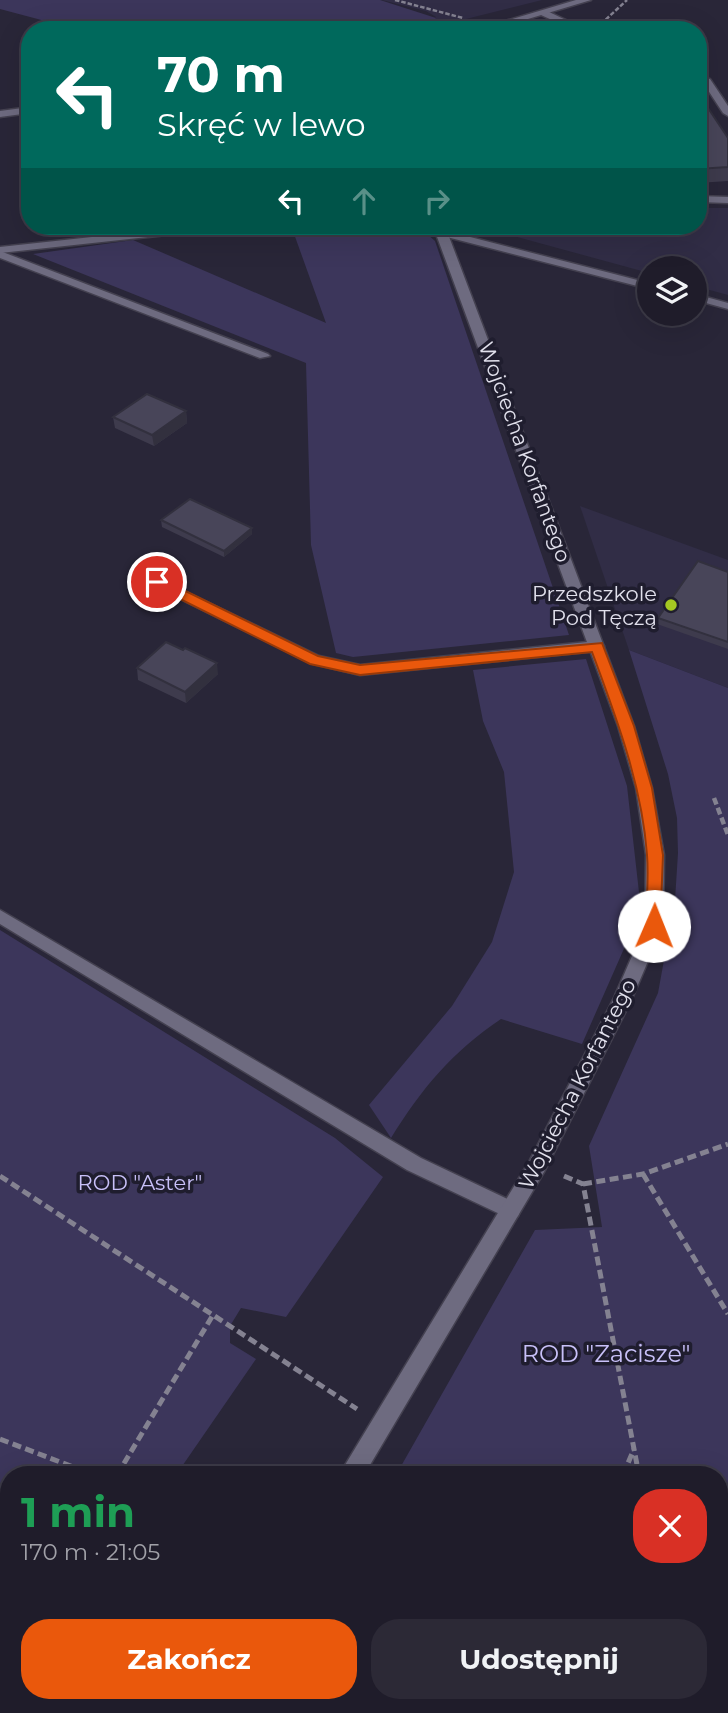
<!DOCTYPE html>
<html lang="pl">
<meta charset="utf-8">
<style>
body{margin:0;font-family:Montserrat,sans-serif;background:#2c2936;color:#f1f3f6;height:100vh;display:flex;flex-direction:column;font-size:26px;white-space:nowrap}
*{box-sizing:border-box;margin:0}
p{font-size:23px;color:#a1a1a8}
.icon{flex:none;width:38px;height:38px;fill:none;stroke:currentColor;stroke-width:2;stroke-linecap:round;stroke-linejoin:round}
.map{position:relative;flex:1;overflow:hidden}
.drawer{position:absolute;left:0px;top:1466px;width:728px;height:247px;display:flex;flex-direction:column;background:#1f1c2a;border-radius:28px 28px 0 0;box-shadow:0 7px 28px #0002,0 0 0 2px #3c3a47}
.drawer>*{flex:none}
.guide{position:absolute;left:21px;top:21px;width:686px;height:214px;border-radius:28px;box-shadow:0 7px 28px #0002,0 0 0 2px #3c3a47;background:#00695c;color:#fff;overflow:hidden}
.controls{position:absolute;left:637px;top:256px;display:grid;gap:14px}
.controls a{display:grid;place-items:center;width:70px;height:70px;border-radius:50%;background:#1f1c2a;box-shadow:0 7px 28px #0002,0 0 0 2px #3c3a47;font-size:35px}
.pin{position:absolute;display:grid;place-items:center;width:60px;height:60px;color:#fff;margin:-30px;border:4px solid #fff;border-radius:50%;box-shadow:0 2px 7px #0007}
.me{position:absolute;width:77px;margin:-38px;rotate:1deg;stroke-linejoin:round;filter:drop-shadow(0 0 5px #0008)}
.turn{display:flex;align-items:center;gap:24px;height:147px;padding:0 21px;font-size:32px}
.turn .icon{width:91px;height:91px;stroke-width:2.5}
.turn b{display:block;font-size:49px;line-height:60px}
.lanes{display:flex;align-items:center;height:66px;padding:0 21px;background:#0003;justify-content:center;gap:35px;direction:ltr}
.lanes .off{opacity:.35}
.round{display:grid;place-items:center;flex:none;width:74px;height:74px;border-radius:28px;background:#2c2936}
.summary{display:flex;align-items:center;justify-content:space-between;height:119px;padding:0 21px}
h1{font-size:42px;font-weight:700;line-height:52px;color:#1e9e55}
.button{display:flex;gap:14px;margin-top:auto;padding:14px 21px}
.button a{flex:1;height:80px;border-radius:28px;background:#ea580c;color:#fff;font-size:28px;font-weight:700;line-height:80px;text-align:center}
.button a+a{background:#2c2936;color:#f1f3f6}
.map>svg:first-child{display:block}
.built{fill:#312d46}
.green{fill:#3c365b}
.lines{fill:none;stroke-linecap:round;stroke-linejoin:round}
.service-casing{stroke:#444150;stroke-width:3}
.minor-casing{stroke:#444150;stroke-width:3}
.secondary-casing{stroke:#444150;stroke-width:3}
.path-far2{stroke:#848291;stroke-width:2.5;stroke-dasharray:4.5 2;stroke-linecap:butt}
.path-far1{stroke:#848291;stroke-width:4.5;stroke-dasharray:7 3.5;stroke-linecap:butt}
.path{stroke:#848291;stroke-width:5;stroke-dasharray:9 4.5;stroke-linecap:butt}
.service{fill:#6e6b80;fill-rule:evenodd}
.minor{fill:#6e6b80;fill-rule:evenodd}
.secondary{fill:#6e6b80;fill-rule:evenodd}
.wall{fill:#3e3b4d}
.shaded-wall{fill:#32303e}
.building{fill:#484559;stroke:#32303e;stroke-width:2}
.route{fill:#ea580c;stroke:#983908;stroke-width:2}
.poi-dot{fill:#a5c822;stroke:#1f1d2e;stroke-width:2.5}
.labels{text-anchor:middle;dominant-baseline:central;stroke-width:7;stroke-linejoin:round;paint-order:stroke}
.street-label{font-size:21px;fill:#e1e0ec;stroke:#1f1d2e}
.poi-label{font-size:21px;fill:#e1e0ec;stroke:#1f1d2e;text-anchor:end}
.park-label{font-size:21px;fill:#c8c0f8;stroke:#1f1d2e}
.near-park-label{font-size:24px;fill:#c8c0f8;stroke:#1f1d2e}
</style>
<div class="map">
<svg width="728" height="1713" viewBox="0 0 728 1713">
<rect width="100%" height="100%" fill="#292638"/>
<g class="built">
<path d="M 382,0 L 542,0 L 426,29 L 436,17 L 426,11 Z"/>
<path d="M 698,208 L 728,208 L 728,295 L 695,286 L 695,268 L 649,268 L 649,273 L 477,226 L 698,226 Z"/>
<path d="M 580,506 L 728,560 L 728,688 L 629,650 Z"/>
</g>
<g class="green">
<path d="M 0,0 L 380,0 L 436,18 L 426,29 L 421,30 L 79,30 L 0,9 Z"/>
<path d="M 358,226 L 418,226 L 435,241 L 569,635 L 353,657 L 336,653 L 311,545 L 306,363 L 33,254 L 133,240 L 326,323 L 293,231 Z"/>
<path d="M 629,650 L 728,688 L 728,1713 L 263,1713 L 268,1704 L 719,1704 L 719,1475 L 396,1475 L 535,1230 L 602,1227 L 589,1146 L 658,993 L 675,900 L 678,853 L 677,818 L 668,774 Z"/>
<path d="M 586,659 L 627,786 L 641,910 L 582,1044 L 501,1019 C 452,1052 422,1088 391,1138 L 369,1105 L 452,1006 L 492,942 L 514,872 L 504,772 L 483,721 L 473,670 Z"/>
<path d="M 0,930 L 335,1138 L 383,1177 L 286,1317 L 241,1308 L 230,1326 L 230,1343 L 256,1359 L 176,1475 L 9,1475 L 9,1704 L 48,1705 L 42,1713 L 0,1713 Z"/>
</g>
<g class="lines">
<defs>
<g id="service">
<path d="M 704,79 L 710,79 L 728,106 L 728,116 L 723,113 L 702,81 Z"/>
<path d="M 698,196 L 728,197 L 728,203 L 698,202 Z"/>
<path d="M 443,230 L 649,283 L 649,289 L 439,235 L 438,233 Z"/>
<path d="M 0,251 L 268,354 L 270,356 L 260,358 L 0,258 Z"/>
<path d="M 695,294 L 728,303 L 728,309 L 695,300 Z"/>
<path d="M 157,578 L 319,656 L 360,665 L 597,641 L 604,646 L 597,651 L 360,675 L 310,663 L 152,585 L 152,579 Z"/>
<path d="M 0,910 L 421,1158 L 518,1204 L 520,1210 L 518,1216 L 511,1219 L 504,1216 L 407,1170 L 0,924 Z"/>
</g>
<g id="minor">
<path d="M 541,11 L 547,11 L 587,30 L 574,30 L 541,15 Z"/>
<path d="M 193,226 L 228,226 L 222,229 L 0,253 L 0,247 Z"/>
<path d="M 433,226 L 445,226 L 634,726 L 652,788 L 664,855 L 663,926 L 631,1001 L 544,1172 L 364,1475 L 339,1475 L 530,1160 L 613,1000 L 645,926 L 646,855 L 636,788 L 618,726 Z"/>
<path d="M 203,1704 L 230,1704 L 226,1713 L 199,1713 Z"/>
</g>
<g id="secondary">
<path d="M 576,0 L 591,0 L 491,30 L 475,30 Z"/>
<path d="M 30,107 L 30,113 L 0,117 L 0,111 Z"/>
</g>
</defs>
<use href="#service" class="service-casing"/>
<use href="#minor" class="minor-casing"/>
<use href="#secondary" class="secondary-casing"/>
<g class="path-far2">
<path d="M 395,0 L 463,18"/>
<path d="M 601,24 L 627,0"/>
</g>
<path class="path-far1" d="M 714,798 L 728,835"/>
<g class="path">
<path d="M 643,1174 L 728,1314"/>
<path d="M 0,1176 L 357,1409"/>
<path d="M 564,1176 L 583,1184 L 639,1475"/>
<path d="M 583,1184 L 643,1174 L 728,1144"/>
<path d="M 0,1439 L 94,1475"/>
<path d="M 117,1475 L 213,1315"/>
<path d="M 623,1475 L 634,1449"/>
<path d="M 675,1704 L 676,1713"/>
<path d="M 518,1713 L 522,1704"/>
</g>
<use href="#service" class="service"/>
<use href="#minor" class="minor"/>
<use href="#secondary" class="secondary"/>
</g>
<g class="wall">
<path d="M 698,93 L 728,138 L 728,181 L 698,183 Z"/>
<path d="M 186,411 L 187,423 L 154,446 L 115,428 L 113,417 Z"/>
<path d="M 161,520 L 252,528 L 252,534 L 224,557 L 162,527 Z"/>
<path d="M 728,572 L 728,649 L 657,624 L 658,618 Z"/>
<path d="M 137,668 L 218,674 L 186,703 L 138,680 Z"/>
</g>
<g class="shaded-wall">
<path d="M 186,411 L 187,423 L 154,446 L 152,435 Z"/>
<path d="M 252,528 L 252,534 L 224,557 L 224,551 Z"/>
<path d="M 217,663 L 218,674 L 186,703 L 185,692 Z"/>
</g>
<g class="building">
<path d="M 698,93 L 728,138 L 728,167 L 698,169 Z"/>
<path d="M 147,394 L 186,411 L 152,435 L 113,417 Z"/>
<path d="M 190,499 L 252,528 L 224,551 L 161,520 Z"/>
<path d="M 698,561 L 728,572 L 728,642 L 658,618 Z"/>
<path d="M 166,642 L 183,650 L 185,648 L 217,663 L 185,692 L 137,668 Z"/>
</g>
<path class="route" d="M 157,577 L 318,656 L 360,665 L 602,643 L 634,726 L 652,788 L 663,855 L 660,931 L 648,931 L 646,926 C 646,903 649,879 647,855 C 642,785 616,717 592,652 L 360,675 L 310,664 L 152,585 L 150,582 Z"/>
<circle class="poi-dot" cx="671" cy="605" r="7"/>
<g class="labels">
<g class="street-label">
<text transform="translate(525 452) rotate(70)">Wojciecha Korfantego</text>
<text transform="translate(577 1084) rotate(-63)">Wojciecha Korfantego</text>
</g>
<g class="poi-label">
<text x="657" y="593">Przedszkole<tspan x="657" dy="24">Pod Tęczą</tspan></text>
</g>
<g class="park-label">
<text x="140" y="1182">ROD "Aster"</text>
</g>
<g class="near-park-label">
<text x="606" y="1353">ROD "Zacisze"</text>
</g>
</g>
</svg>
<div class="controls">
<a><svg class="icon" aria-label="layers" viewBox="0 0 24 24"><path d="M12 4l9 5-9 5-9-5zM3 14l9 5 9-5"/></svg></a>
</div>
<div class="pin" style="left:157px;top:582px;background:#d93025"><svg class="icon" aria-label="arrive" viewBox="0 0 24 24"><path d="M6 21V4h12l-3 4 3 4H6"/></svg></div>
<svg class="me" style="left:654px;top:926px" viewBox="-20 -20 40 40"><circle r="19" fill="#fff"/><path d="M0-13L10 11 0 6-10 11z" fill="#ea580c"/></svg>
<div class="guide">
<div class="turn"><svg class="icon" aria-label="left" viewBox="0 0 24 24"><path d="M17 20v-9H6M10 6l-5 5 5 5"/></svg><div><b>70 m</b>Skręć w lewo</div></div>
<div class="lanes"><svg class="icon" aria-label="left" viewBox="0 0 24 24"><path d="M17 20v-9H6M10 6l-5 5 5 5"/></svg><svg class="icon off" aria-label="ahead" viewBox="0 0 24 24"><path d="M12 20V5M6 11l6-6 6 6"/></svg><svg class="icon off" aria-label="right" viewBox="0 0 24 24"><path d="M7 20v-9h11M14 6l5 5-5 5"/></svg></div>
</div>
<section class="drawer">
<div class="summary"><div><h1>1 min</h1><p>170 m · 21:05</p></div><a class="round" style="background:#d93025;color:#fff"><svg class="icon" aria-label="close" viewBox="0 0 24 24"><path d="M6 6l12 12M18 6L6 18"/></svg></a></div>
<div class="button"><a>Zakończ</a><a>Udostępnij</a></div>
</section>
</div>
